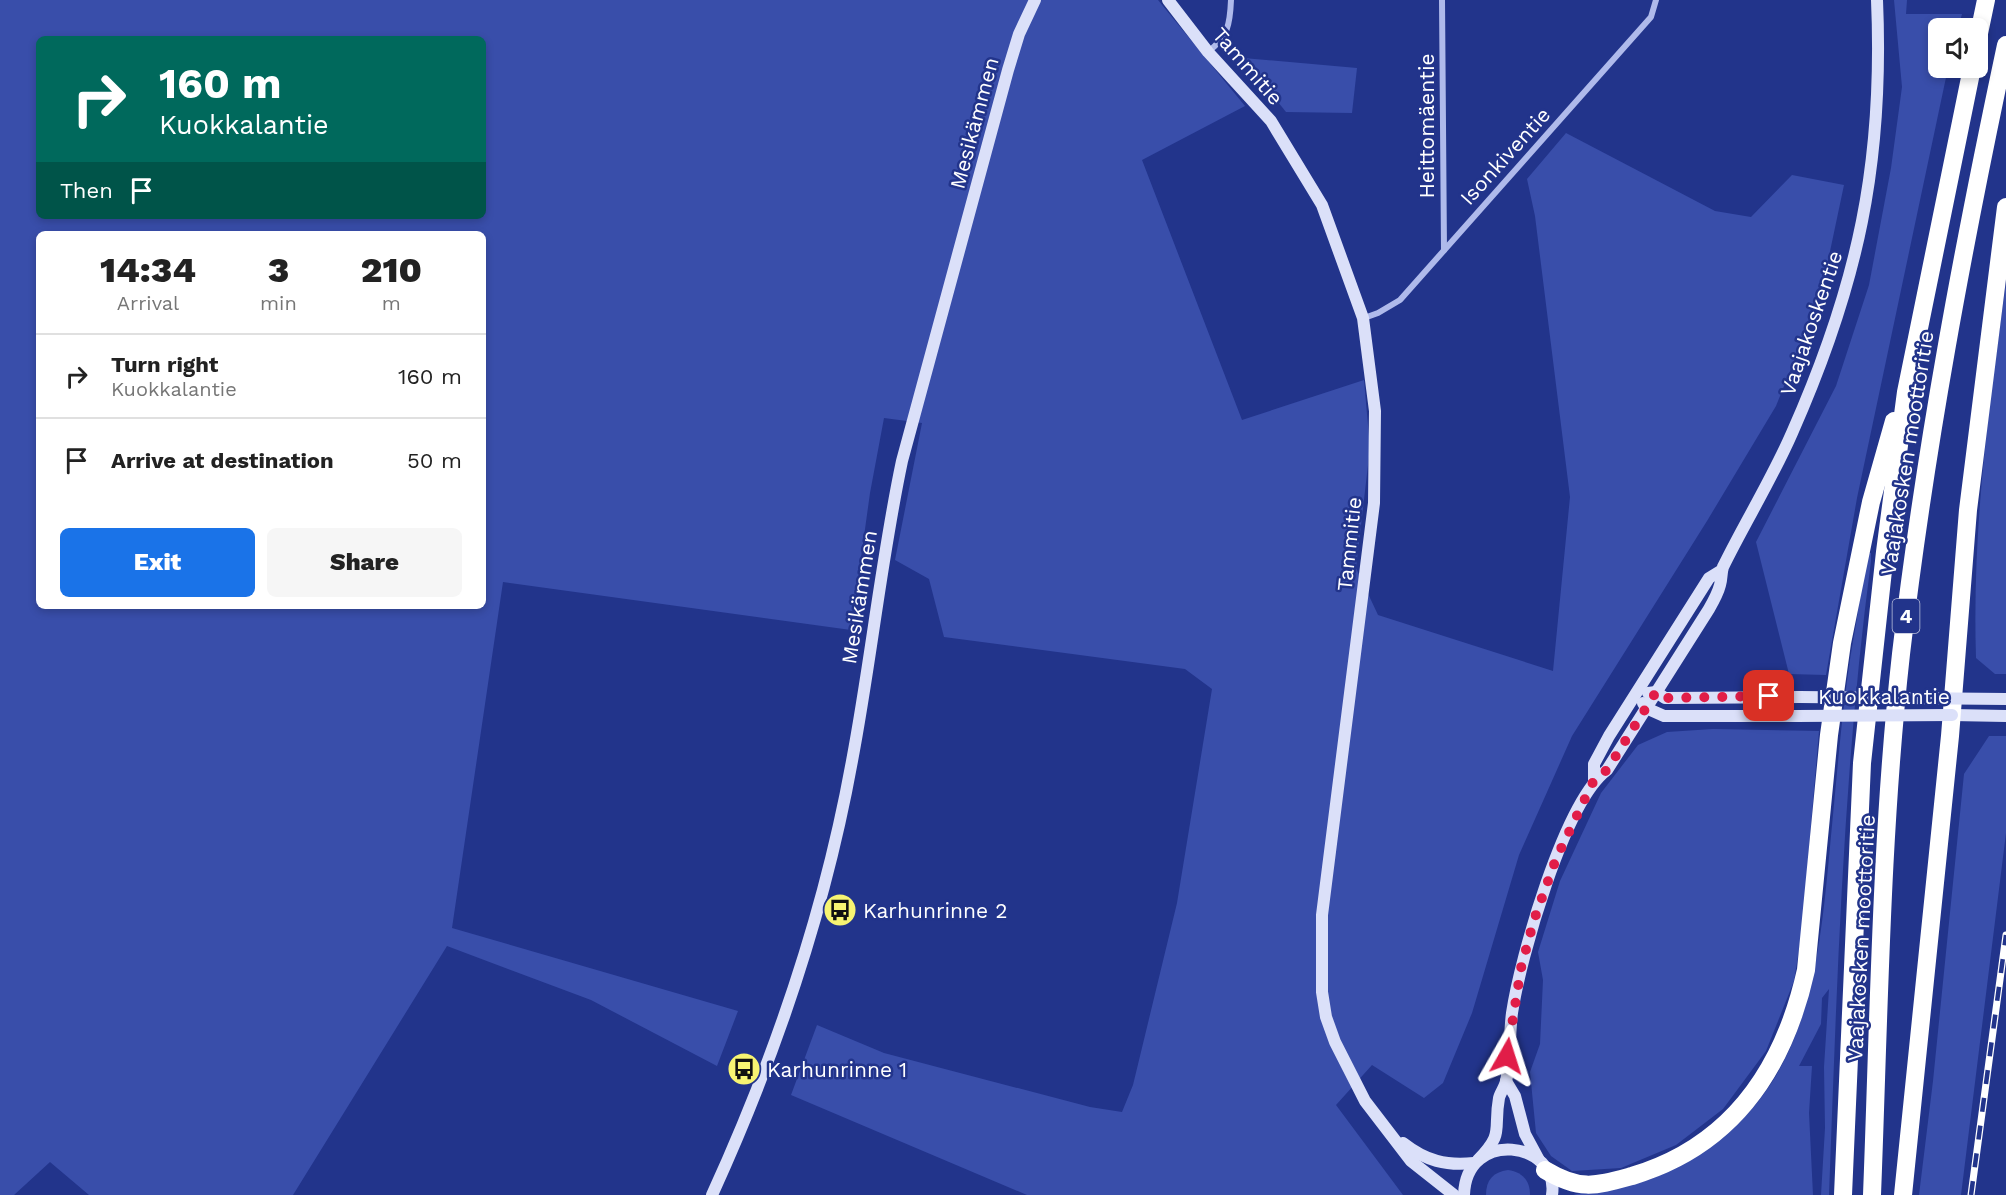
<!DOCTYPE html>
<meta charset="utf-8">
<style>
body{margin:0;font-family:"Work Sans",sans-serif;background:#f6f6f6;color:#222;height:100vh;display:flex;flex-direction:column;font-size:22px;white-space:nowrap}
*{box-sizing:border-box;margin:0}
p{font-size:20px;color:#767676}
.icon{flex:none;width:33px;height:33px;fill:none;stroke:currentColor;stroke-width:2;stroke-linecap:round;stroke-linejoin:round}
.map{position:relative;flex:1;overflow:hidden}
.panel{position:absolute;left:36px;top:231px;width:450px;height:378px;display:flex;flex-direction:column;background:#fff;border-radius:9px;box-shadow:0 3px 9px #0003}
.panel>*{flex:none}
.top-card{position:absolute;left:36px;top:36px;width:450px;height:183px;border-radius:9px;box-shadow:0 3px 9px #0003;background:#00695c;color:#fff;overflow:hidden}
.controls{position:absolute;left:1928px;top:18px;display:grid;gap:12px}
.controls a{display:grid;place-items:center;width:60px;height:60px;border-radius:9px;background:#fff;box-shadow:0 3px 9px #0003;font-size:30px}
.pin{position:absolute;display:grid;place-items:center;width:51px;height:51px;color:#fff;margin:-26px;border-radius:12px;box-shadow:0 3px 9px #0006}
.me{position:absolute;width:66px;margin:-33px;rotate:6deg;stroke-linejoin:round;filter:drop-shadow(0 0 4px #0008)}
.turn{display:flex;align-items:center;gap:21px;height:126px;padding:0 24px;font-size:27px}
.turn .icon{width:78px;height:78px;stroke-width:2.5}
.turn b{display:block;font-size:42px;line-height:51px}
.then{display:flex;align-items:center;height:57px;padding:0 24px;background:#0003;gap:12px;font-size:22px}
.eta{display:flex;justify-content:space-evenly;align-items:center;height:102px;text-align:center}
.eta b{font-size:36px;font-weight:800;line-height:42px}
.button{display:flex;gap:12px;margin-top:auto;padding:12px 24px}
.button a{flex:1;height:69px;border-radius:9px;background:#1a73e8;color:#fff;font-size:24px;font-weight:800;line-height:69px;text-align:center}
.button a+a{background:#f6f6f6;color:#222}
ul{padding:0;list-style:none}
li{display:flex;align-items:center;gap:18px;height:84px;padding:0 24px;border-top:2px solid #e0e0e0}
li div{flex:1}
li b{display:block;font-size:22px}
li em{font-style:normal}
.map>svg:first-child{display:block}
.green{fill:#394eaa;fill-rule:evenodd}
.lines{fill:none;stroke-linecap:round;stroke-linejoin:round}
.street{stroke:#afbaeb;stroke-width:6}
.secondary{stroke:#dbe0f9;stroke-width:12}
.highway{stroke:#fff;stroke-width:18}
.rail-casing{stroke:#fff;stroke-width:7}
.rail{stroke:#22348b;stroke-width:4.5;stroke-dasharray:14;stroke-linecap:butt}
.secondary-bridge{stroke:#dbe0f9;stroke-width:12}
.route{stroke:#e11d48;stroke-width:10;stroke-dasharray:0 18}
.labels{text-anchor:middle;dominant-baseline:central;stroke-width:5;stroke-linejoin:round;paint-order:stroke}
.shield{fill:#22348b;stroke:#bdc2dc;stroke-width:1.5}
.shield-label{font-size:20px;font-weight:bold;fill:#fff}
.street-label{font-size:21px;fill:#fff;stroke:#22348b}
.poi-label{font-size:21px;fill:#fff;stroke:#22348b;text-anchor:start}
</style>
<div class="map">
<svg width="2006" height="1195" viewBox="0 0 2006 1195">
<rect width="100%" height="100%" fill="#22348b"/>
<g class="green">
<path d="M 0,0 L 1158,0 L 1245,106 L 1142,160 L 1242,420 L 1364,380 L 1370,448 L 1356,568 L 1378,615 L 1553,671 L 1570,497 L 1535,216 L 1527,179 L 1566,133 L 1715,211 L 1751,217 L 1792,175 L 1844,185 L 1821,294 L 1776,406 L 1707,521 L 1572,736 L 1519,855 L 1472,1013 L 1443,1083 L 1424,1098 L 1372,1065 L 1336,1105 L 1403,1195 L 1027,1195 L 791,1095 L 817,1025 L 884,1053 L 1090,1107 L 1122,1112 L 1133,1085 L 1177,903 L 1212,689 L 1185,669 L 944,637 L 929,579 L 895,560 L 922,423 L 884,418 L 870,493 L 851,630 L 503,582 L 452,928 L 738,1011 L 717,1066 L 591,1000 L 447,946 L 293,1195 L 89,1195 L 50,1162 L 14,1195 L 0,1195 ZM 39,39 L 483,39 L 483,216 L 39,216 ZM 39,234 L 483,234 L 483,606 L 39,606 Z"/>
<path d="M 1894,0 L 1907,0 L 1906,14 L 1962,14 L 1958,28 L 1938,28 L 1938,68 L 1948,68 L 1857,498 L 1826,675 L 1789,674 L 1756,542 L 1836,386 L 1869,285 L 1891,168 L 1902,87 Z"/>
<path d="M 1243,58 L 1357,68 L 1352,113 L 1286,112 Z"/>
<path d="M 2006,283 L 2006,674 L 1995,674 L 1976,658 C 1972,532 1988,409 2006,283 Z"/>
<path d="M 1869,553 L 1871,553 L 1871,561 C 1843,771 1837,983 1829,1195 L 1821,1195 L 1825,1128 L 1824,1067 L 1829,989 L 1822,998 L 1821,1024 L 1799,1066 L 1812,1066 L 1809,1113 L 1813,1195 L 1573,1195 C 1597,1188 1624,1188 1648,1180 C 1661,1176 1674,1168 1685,1162 C 1811,1093 1819,963 1831,836 C 1838,765 1843,694 1856,624 C 1860,601 1861,575 1869,553 Z"/>
<path d="M 1713,729 L 1819,731 L 1802,931 L 1794,981 L 1766,1051 L 1723,1109 L 1676,1145 L 1621,1168 L 1572,1171 L 1551,1156 L 1536,1133 L 1530,1072 L 1540,1044 L 1543,980 L 1538,952 L 1560,881 L 1601,793 L 1638,745 L 1667,732 Z"/>
<path d="M 1989,736 L 2006,736 L 2006,833 L 1961,1195 L 1919,1195 L 1933,1081 L 1964,774 Z"/>
<path d="M 1508,1170 C 1522,1172 1530,1180 1530,1195 L 1486,1195 C 1486,1180 1493,1172 1508,1170 Z"/>
</g>
<g class="lines">
<g class="street">
<path d="M 1442,0 L 1444,250"/>
<path d="M 1208,52 C 1228,36 1230,25 1231,0"/>
<path d="M 1364,318 L 1378,313 L 1400,300 L 1651,17 L 1656,0"/>
</g>
<g class="secondary">
<path d="M 1168,0 L 1208,52 L 1271,121 L 1322,205 L 1363,318 L 1375,411 L 1374,503 L 1322,915 L 1322,992 L 1326,1017 L 1335,1042 L 1365,1101 L 1411,1161 L 1454,1195"/>
<path d="M 1648,693 L 1656,692 L 1665,698 L 1799,697"/>
<path d="M 1643,703 L 1646,708 L 1664,716 L 1797,716"/>
<path d="M 1952,715 L 2006,716"/>
<path d="M 1594,780 L 1594,764 L 1609,736 L 1709,578 L 1722,570"/>
<path d="M 1506,1081 L 1515,1096 L 1525,1134 L 1539,1160"/>
<path d="M 1403,1143 C 1426,1161 1446,1166 1474,1163"/>
<path d="M 1478,1160 C 1505,1132 1493,1131 1499,1098 C 1500,1093 1505,1087 1506,1081 C 1511,1060 1509,1035 1512,1013 C 1520,959 1564,802 1607,770 L 1709,609 C 1713,602 1718,593 1720,585 C 1722,579 1721,573 1723,567 C 1745,522 1772,479 1792,433 C 1858,284 1884,163 1877,0"/>
<path d="M 712,1195 C 775,1057 825,910 852,761 C 871,661 881,560 902,461 L 1008,70 L 1019,34 L 1035,0"/>
<path d="M 1464,1195 C 1466,1128 1560,1141 1552,1195"/>
</g>
<g class="highway">
<path d="M 1977,43 L 1986,0"/>
<path d="M 1545,1170 C 1580,1191 1595,1186 1632,1176 C 1733,1146 1784,1069 1806,970 L 1829,735 L 1842,643 L 1871,502 L 1894,421"/>
<path d="M 1843,1195 L 1862,763 L 1885,552 L 1906,392 L 1972,68"/>
<path d="M 1872,1195 C 1879,1015 1881,833 1901,654 C 1925,449 1963,247 2006,45"/>
<path d="M 1903,1195 L 1950,736 L 1968,510 L 2006,207"/>
</g>
<defs>
<path id="rail" d="M 1971,1195 L 2006,935"/>
</defs>
<use href="#rail" class="rail-casing"/>
<use href="#rail" class="rail"/>
<g class="secondary-bridge">
<path d="M 1799,697 L 2006,699"/>
<path d="M 1797,716 L 1952,715"/>
</g>
</g>
<g class="lines">
<path class="route" d="M 1507,1056 L 1521,968 L 1534,920 L 1556,859 L 1594,780 L 1607,770 L 1656,692 L 1665,698 L 1769,696"/>
</g>
<defs>
<symbol id="bus-disc" viewBox="-11 -11 22 22"><circle r="9.5" fill="#f7f472" stroke="#22348b"/><path d="M-5-6H5V4H4V6H2V4H-2V6H-4V4H-5ZM-3.5-4V0h7V-4ZM-3.5 1.2v1.5H-2V1.2ZM2 1.2v1.5H3.5V1.2Z" fill="#111"/></symbol>
</defs>
<g fill-rule="evenodd">
<use href="#bus-disc" x="821" y="891" width="38" height="38"/>
<use href="#bus-disc" x="725" y="1050" width="38" height="38"/>
</g>
<g class="labels">
<rect class="shield" x="1892.5" y="599" width="27" height="34" rx="4.5"/>
<g class="shield-label">
<text x="1906" y="616">4</text>
</g>
<g class="street-label">
<text transform="translate(1248 66) rotate(49)">Tammitie</text>
<text transform="translate(974 123) rotate(-75)">Mesikämmen</text>
<text transform="translate(1426 126) rotate(-90)">Heittomäentie</text>
<text transform="translate(1505 156) rotate(-48)">Isonkiventie</text>
<text transform="translate(1811 323) rotate(-71)">Vaajakoskentie</text>
<text transform="translate(1907 453) rotate(-81)">Vaajakosken moottoritie</text>
<text transform="translate(1349 544) rotate(-84)">Tammitie</text>
<text transform="translate(859 597) rotate(-81)">Mesikämmen</text>
<text x="1884" y="696">Kuokkalantie</text>
<text transform="translate(1861 938) rotate(-87)">Vaajakosken moottoritie</text>
</g>
<g class="poi-label">
<text x="863" y="910">Karhunrinne 2</text>
<text x="767" y="1069">Karhunrinne 1</text>
</g>
</g>
</svg>
<div class="controls">
<a><svg class="icon" aria-label="sound" viewBox="0 0 24 24"><path d="M4 9h4l5-4v14l-5-4H4zM17 9q2 3 0 6"/></svg></a>
</div>
<div class="pin" style="left:1769px;top:696px;background:#d93025"><svg class="icon" aria-label="arrive" viewBox="0 0 24 24"><path d="M6 21V4h12l-3 4 3 4H6"/></svg></div>
<svg class="me" style="left:1507px;top:1056px" viewBox="-20 -20 40 40"><path d="M0-17L14 15 0 8-14 15z" fill="#e11d48" stroke="#fff" stroke-width="4"/></svg>
<div class="top-card">
<div class="turn"><svg class="icon" aria-label="right" viewBox="0 0 24 24"><path d="M7 20v-9h11M14 6l5 5-5 5"/></svg><div><b>160 m</b>Kuokkalantie</div></div>
<div class="then">Then<svg class="icon" aria-label="arrive" viewBox="0 0 24 24"><path d="M6 21V4h12l-3 4 3 4H6"/></svg></div>
</div>
<section class="panel">
<div class="eta">
<div><b>14:34</b><p>Arrival</p></div>
<div><b>3</b><p>min</p></div>
<div><b>210</b><p>m</p></div>
</div>
<ul>
<li><svg class="icon" aria-label="right" viewBox="0 0 24 24"><path d="M7 20v-9h11M14 6l5 5-5 5"/></svg><div><b>Turn right</b><p>Kuokkalantie</p></div><em>160 m</em></li>
<li><svg class="icon" aria-label="arrive" viewBox="0 0 24 24"><path d="M6 21V4h12l-3 4 3 4H6"/></svg><div><b>Arrive at destination</b></div><em>50 m</em></li>
</ul>
<div class="button"><a>Exit</a><a>Share</a></div>
</section>
</div>
